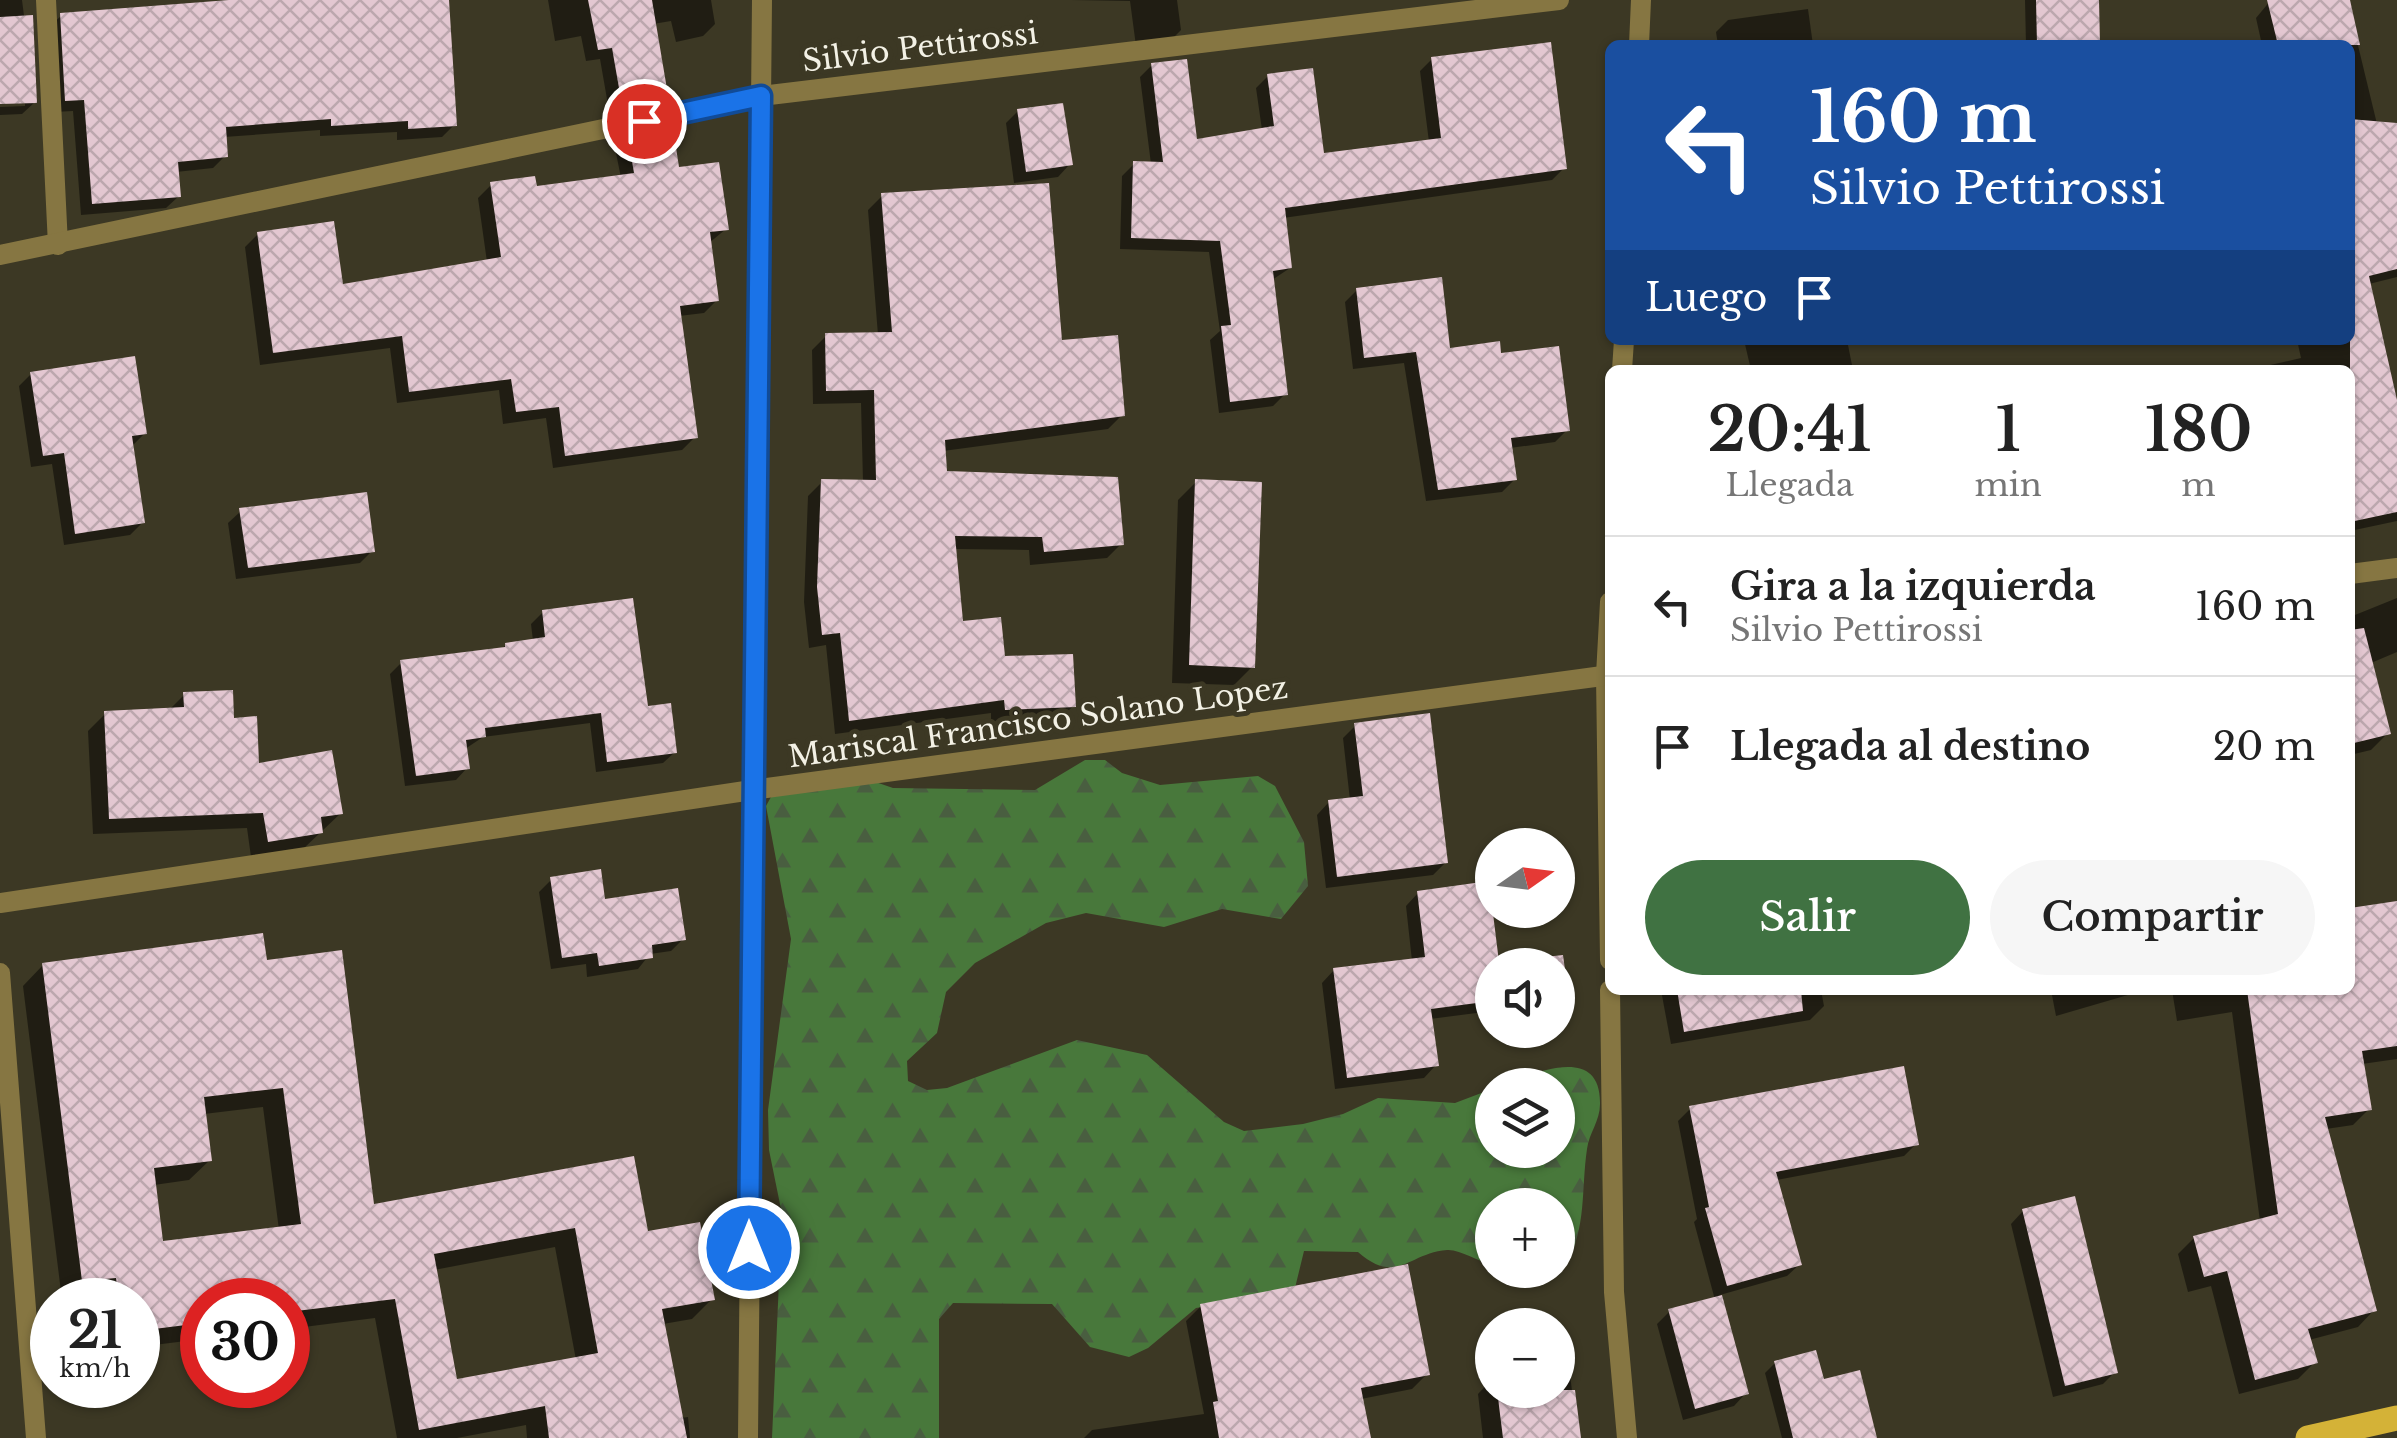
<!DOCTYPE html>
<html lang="es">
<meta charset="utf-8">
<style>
body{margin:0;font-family:"Libre Baskerville",serif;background:#f6f6f6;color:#222;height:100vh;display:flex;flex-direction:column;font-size:38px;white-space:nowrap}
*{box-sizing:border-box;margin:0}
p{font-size:32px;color:#767676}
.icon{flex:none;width:55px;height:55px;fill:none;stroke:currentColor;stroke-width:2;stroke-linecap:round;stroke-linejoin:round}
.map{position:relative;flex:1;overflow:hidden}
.side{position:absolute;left:1605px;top:365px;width:750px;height:630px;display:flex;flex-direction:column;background:#fff;border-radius:15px;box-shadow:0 2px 8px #0004}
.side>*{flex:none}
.banner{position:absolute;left:1605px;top:40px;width:750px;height:305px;border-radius:15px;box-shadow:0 2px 8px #0004;background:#1a4fa0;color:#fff;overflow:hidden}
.needle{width:65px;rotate:76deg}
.buttons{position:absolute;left:1475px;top:828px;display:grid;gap:20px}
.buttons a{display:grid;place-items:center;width:100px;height:100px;border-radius:50%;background:#fff;box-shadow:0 2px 8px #0004;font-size:50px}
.speed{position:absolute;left:30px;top:1278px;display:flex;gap:20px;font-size:50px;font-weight:700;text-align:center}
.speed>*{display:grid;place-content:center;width:130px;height:130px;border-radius:50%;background:#fff;box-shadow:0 2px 8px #0004;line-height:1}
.speed small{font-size:25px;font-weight:400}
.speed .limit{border:15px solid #d22;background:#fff;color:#111}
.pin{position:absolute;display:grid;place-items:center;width:85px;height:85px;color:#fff;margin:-42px;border:5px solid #fff;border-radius:50%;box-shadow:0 2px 10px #0007}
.me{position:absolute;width:110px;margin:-55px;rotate:0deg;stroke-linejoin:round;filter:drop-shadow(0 0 8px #0008)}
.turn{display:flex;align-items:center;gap:35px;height:210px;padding:0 40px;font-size:45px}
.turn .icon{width:130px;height:130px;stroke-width:2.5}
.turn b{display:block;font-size:70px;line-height:85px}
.then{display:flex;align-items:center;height:95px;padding:0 40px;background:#0003;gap:20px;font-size:38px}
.eta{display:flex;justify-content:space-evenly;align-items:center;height:170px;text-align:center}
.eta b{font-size:60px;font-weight:600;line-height:70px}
.cta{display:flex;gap:20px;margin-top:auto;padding:20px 40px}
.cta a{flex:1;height:115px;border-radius:60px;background:#407242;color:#fff;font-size:40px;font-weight:600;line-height:115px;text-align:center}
.cta a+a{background:#f6f6f6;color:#222}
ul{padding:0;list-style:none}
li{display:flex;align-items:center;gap:30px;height:140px;padding:0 40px;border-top:2px solid #e0e0e0}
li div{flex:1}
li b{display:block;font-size:38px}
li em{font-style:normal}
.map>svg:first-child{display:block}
.forest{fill:url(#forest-firs)}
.shadow{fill:#0007;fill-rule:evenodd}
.building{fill:url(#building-cross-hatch);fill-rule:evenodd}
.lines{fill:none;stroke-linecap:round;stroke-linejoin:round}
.minor{stroke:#867642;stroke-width:20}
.primary{stroke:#d4b237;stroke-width:25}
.route-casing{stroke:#114b97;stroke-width:25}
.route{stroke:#1a73e8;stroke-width:18}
.labels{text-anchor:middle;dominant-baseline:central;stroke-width:10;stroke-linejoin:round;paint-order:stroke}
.street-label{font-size:30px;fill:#f3f1e5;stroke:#3c3824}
</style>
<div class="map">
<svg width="2397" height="1438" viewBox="0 0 2397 1438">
<defs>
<pattern id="forest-firs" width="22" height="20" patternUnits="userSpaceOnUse" patternTransform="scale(2.5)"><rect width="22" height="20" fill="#48783b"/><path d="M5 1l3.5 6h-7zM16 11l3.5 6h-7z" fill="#495e40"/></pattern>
<pattern id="building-cross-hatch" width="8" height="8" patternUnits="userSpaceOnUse" patternTransform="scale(2.5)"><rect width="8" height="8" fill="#e3c7d1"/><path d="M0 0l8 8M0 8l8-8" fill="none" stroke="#bca7ae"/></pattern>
</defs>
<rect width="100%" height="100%" fill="#3c3824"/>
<path class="forest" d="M 1085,760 L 1105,760 L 1122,773 L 1160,785 L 1258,776 L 1275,786 L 1304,842 L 1308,886 L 1281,919 L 1222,909 L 1164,927 L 1086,913 L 1046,923 L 975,963 L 946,992 L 937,1033 L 907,1061 L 908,1081 L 927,1090 L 947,1088 L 1077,1040 L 1147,1055 L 1224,1122 L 1244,1131 L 1303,1124 L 1343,1114 L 1378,1098 L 1455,1103 L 1492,1089 L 1492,1150 L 1558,1150 L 1558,1085 L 1502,1085 C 1535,1073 1601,1043 1600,1104 C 1600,1121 1589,1133 1587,1149 C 1581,1189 1587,1228 1566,1264 L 1558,1266 L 1558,1205 L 1492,1205 L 1492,1264 C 1478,1262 1460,1249 1447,1250 C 1408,1253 1397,1286 1358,1252 L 1304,1251 L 1294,1292 L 1196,1308 L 1148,1348 L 1129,1357 L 1090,1347 L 1052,1304 L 953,1303 L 939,1319 L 939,1438 L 772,1438 L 782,1214 L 769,1150 L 768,1110 L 791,939 L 766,806 L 776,788 L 855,775 L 893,788 L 1035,790 Z"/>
<g class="shadow">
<path d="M 0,0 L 22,0 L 35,102 L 22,114 L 0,115 L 0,107 L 25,106 L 25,101 L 0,102 Z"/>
<path d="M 240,0 L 447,0 L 454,125 L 442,137 L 397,140 L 397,132 L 320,136 L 320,130 L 224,137 L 225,156 L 213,168 L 176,172 L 179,196 L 166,208 L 81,215 L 73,111 L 54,112 L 49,27 L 62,15 Z"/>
<path d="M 548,0 L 711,0 L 715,24 L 703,36 L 676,42 L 671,21 L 653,24 L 666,100 L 654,113 L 611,122 L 600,59 L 586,61 L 581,36 L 555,41 Z"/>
<path d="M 1071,0 L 1177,0 L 1181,30 L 1169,42 L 1136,46 L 1130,1 Z"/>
<path d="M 2025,0 L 2097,0 L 2098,45 L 2026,45 Z"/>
<path d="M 2271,0 L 2347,0 L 2377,124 L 2397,126 L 2397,277 L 2369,284 L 2397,413 L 2397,521 L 2350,531 L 2350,370 L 2248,370 L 2301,358 L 2297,340 L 2350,340 L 2350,45 L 2262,45 L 2256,18 Z"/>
<path d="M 1808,9 L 1813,45 L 1718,45 L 1716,32 L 1728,20 Z"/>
<path d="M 1432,59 L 1564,168 L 1552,180 L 1283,218 L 1290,268 L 1272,280 L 1285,394 L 1273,406 L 1219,413 L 1210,340 L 1220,331 L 1209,252 L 1120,249 L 1122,176 L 1134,164 L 1151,164 L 1140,77 L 1152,65 L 1195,142 L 1262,130 L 1256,88 L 1268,76 L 1322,155 L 1429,142 L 1420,71 Z"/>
<path d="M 1018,111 L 1070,164 L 1058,177 L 1014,183 L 1006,123 Z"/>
<path d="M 629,140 L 677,170 L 726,229 L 709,243 L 717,300 L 704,313 L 679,316 L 695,437 L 682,450 L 553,468 L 546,418 L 503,424 L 499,390 L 397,403 L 390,348 L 260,365 L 245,247 L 258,234 L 341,287 L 487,262 L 478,198 L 491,185 L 534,189 L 621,178 L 616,153 Z"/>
<path d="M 882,196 L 1060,343 L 1122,415 L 1108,429 L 943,451 L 944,473 L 1121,544 L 1107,558 L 1030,565 L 1029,550 L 954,549 L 961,624 L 1003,659 L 1073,706 L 1059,720 L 991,723 L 991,713 L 835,734 L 826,645 L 809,648 L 804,602 L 808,496 L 822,482 L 863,482 L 861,403 L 813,404 L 812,350 L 826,336 L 878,335 L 868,210 Z"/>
<path d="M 1357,290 L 1448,350 L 1499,356 L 1567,430 L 1555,442 L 1510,448 L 1514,480 L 1502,492 L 1426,501 L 1404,363 L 1353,369 L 1345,302 Z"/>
<path d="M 1744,340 L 1847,340 L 1853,370 L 1751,370 Z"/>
<path d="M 2029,340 L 2100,340 L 2097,343 Z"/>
<path d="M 31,374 L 145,433 L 131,447 L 143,522 L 130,535 L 64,545 L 52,464 L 31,467 L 19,386 Z"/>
<path d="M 1196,482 L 1252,667 L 1234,685 L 1172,683 L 1178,500 Z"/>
<path d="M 241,511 L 372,551 L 360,563 L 236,579 L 228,523 Z"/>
<path d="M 2397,598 L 2397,652 L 2371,663 L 2388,733 L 2371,750 L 2350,755 L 2350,617 Z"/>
<path d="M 543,612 L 645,709 L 675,752 L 663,763 L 596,772 L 590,723 L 483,737 L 465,749 L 467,768 L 456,780 L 405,786 L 390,674 L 401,663 L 500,650 L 506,645 L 533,641 L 531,624 Z"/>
<path d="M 184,695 L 232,720 L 257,766 L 341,813 L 303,849 L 251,857 L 247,828 L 93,834 L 88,731 L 105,714 L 168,711 Z"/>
<path d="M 1355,726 L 1446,862 L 1433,875 L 1326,888 L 1317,815 L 1329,802 L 1350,800 L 1343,738 Z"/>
<path d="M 2350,876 L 2355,910 L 2397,903 L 2397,1059 L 2362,1064 L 2369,1109 L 2353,1125 L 2326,1129 L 2374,1310 L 2358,1327 L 2309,1340 L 2315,1362 L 2298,1379 L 2239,1394 L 2211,1286 L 2188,1292 L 2178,1254 L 2194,1238 L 2260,1221 L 2232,1012 L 2177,1021 L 2172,990 L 2350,990 Z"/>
<path d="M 551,880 L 603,902 L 683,939 L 671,951 L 650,954 L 638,969 L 587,977 L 586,964 L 551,969 L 539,892 Z"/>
<path d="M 1418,893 L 1497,965 L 1492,965 L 1492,1011 L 1430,1019 L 1436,1065 L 1424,1078 L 1335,1089 L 1322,983 L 1334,970 L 1412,961 L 1406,906 Z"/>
<path d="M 265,963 L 372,1207 L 646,1234 L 712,1299 L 692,1319 L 663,1324 L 681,1418 L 688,1417 L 690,1438 L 527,1438 L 526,1425 L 457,1438 L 397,1438 L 375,1318 L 288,1329 L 288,1300 L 202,1300 L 202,1339 L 138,1347 L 138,1300 L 62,1300 L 23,986 L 43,965 ZM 263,1107 L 279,1230 L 161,1244 L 154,1185 L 189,1180 L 210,1160 L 204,1114 ZM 555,1247 L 576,1360 L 455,1382 L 434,1270 Z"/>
<path d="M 1661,990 L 1821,990 L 1824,1006 L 1810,1020 L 1671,1044 Z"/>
<path d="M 2051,990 L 2145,990 L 2056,1016 Z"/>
<path d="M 1691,1108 L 1916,1144 L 1904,1156 L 1776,1180 L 1800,1264 L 1787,1276 L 1720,1295 L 1746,1393 L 1734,1406 L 1683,1420 L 1657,1324 L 1669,1312 L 1715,1300 L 1694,1222 L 1697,1219 L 1678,1121 Z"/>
<path d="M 2023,1211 L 2115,1372 L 2103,1384 L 2053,1397 L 2011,1224 Z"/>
<path d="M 1201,1306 L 1427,1374 L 1412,1389 L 1361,1399 L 1368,1438 L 1084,1438 L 1092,1430 L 1204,1414 L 1186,1321 Z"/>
<path d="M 1775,1363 L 1822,1382 L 1870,1438 L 1782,1438 L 1765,1373 Z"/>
<path d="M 1569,1367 L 1578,1438 L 1483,1438 L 1478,1394 L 1492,1379 L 1492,1390 L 1558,1390 L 1558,1368 Z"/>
</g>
<g class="building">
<path d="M 229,0 L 449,0 L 457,126 L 408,129 L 408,121 L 331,126 L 331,119 L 226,127 L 228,157 L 178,162 L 181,197 L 92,204 L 84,100 L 65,101 L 60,13 Z"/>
<path d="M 588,0 L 652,0 L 669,101 L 623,111 L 612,48 L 598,50 Z"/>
<path d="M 2036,0 L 2099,0 L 2100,45 L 2037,45 Z"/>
<path d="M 2267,0 L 2350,0 L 2360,45 L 2278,45 Z"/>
<path d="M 33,15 L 37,103 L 0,104 L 0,17 Z"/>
<path d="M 1551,42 L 1567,169 L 1285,208 L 1292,268 L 1273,271 L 1288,395 L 1230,402 L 1221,326 L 1231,325 L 1220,241 L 1131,238 L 1133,161 L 1163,162 L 1151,63 L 1187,59 L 1197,139 L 1274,126 L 1267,74 L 1313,68 L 1324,153 L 1441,138 L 1431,57 Z"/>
<path d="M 1063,103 L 1073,165 L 1026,172 L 1017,109 Z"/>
<path d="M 2350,119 L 2397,123 L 2397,269 L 2369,276 L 2397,400 L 2397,512 L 2350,522 Z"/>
<path d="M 673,128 L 679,167 L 719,162 L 729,230 L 710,232 L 719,301 L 680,306 L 698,438 L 565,456 L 559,407 L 516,412 L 511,379 L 409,392 L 402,336 L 273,353 L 257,232 L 334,221 L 343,284 L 501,257 L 490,182 L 535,176 L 537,186 L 634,173 L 628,138 Z"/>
<path d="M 1049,183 L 1062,340 L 1118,335 L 1125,416 L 945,440 L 947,471 L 1118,477 L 1124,545 L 1044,552 L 1042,537 L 955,536 L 963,621 L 1001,617 L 1005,656 L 1073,654 L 1076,707 L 1005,710 L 1004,700 L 849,721 L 840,633 L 822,635 L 817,587 L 821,479 L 876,480 L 874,390 L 826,391 L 825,333 L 892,332 L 881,193 Z"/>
<path d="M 1442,277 L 1450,348 L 1500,341 L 1501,353 L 1559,346 L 1570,431 L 1511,438 L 1517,480 L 1438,490 L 1416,352 L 1364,358 L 1356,288 Z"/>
<path d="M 135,356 L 147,434 L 132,436 L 145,523 L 75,534 L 64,453 L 43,456 L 30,372 Z"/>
<path d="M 1195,479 L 1262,482 L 1255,668 L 1189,665 Z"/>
<path d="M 367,492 L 375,552 L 248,568 L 239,508 Z"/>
<path d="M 633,598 L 648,706 L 671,703 L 677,753 L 607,762 L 601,713 L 485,728 L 486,737 L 466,740 L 470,769 L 416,776 L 400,660 L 505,647 L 505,643 L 545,637 L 542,610 Z"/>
<path d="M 2364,628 L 2391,734 L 2350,744 L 2350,630 Z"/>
<path d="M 233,690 L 234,718 L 257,716 L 259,763 L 332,750 L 343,814 L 321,817 L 323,833 L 268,842 L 263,813 L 109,819 L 104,711 L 184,707 L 183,692 Z"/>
<path d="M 1430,713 L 1448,863 L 1337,877 L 1328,800 L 1363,796 L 1354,723 Z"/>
<path d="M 601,869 L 605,899 L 678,888 L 686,940 L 652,945 L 653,958 L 599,966 L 597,953 L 562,958 L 550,877 Z"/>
<path d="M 1489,881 L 1499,962 L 1563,955 L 1568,991 L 1558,993 L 1558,965 L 1492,965 L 1492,1001 L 1431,1009 L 1439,1066 L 1347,1078 L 1333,968 L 1425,957 L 1417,891 Z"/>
<path d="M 2397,901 L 2397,1046 L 2362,1051 L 2372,1110 L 2325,1117 L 2377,1311 L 2308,1329 L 2318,1363 L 2255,1380 L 2227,1271 L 2204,1277 L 2193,1236 L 2278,1214 L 2247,990 L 2350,990 L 2350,908 Z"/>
<path d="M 263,933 L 267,960 L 342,950 L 374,1204 L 634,1156 L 648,1231 L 700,1222 L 715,1300 L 662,1309 L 687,1438 L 549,1438 L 545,1406 L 419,1430 L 395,1299 L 288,1312 L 288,1300 L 202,1300 L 202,1323 L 138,1331 L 138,1300 L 119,1300 L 116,1278 L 82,1281 L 42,963 ZM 283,1088 L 301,1224 L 163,1241 L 154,1168 L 212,1161 L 204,1097 ZM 575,1228 L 598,1353 L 457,1379 L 434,1254 Z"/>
<path d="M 1677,990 L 1801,990 L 1803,1011 L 1684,1032 Z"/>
<path d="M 1904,1066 L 1919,1145 L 1776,1172 L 1802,1265 L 1727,1286 L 1705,1208 L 1709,1207 L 1689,1106 Z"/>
<path d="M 2075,1196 L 2118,1373 L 2065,1386 L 2022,1209 Z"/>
<path d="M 1408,1264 L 1430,1375 L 1361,1388 L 1371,1438 L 1219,1438 L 1213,1402 L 1218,1401 L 1200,1304 Z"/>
<path d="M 1722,1295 L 1749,1394 L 1695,1409 L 1668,1309 Z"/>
<path d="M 1816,1350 L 1824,1379 L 1860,1370 L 1877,1438 L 1793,1438 L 1774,1361 Z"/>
<path d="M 1497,1390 L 1575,1390 L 1581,1438 L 1503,1438 Z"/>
</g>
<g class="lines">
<g class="minor">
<path d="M 46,0 L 58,245"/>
<path d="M 1639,45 L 1641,0"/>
<path d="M 0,255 L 761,96 L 1559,0"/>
<path d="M 1622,370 L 1624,340"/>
<path d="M 2350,574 L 2397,568"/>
<path d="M 1610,602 L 1606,675 L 1610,960"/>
<path d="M 0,903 L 752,790 L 1610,675"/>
<path d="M 0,973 L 36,1438"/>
<path d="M 1610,990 L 1614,1292 L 1627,1438"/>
<path d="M 748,1438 L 762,0"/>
</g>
<path class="primary" d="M 2308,1438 L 2397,1418"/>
</g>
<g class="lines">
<defs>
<path id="route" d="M 644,121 L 761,96 L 749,1248"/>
</defs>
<use href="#route" class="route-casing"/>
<use href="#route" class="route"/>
</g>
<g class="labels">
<g class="street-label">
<text transform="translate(920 47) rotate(-7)">Silvio Pettirossi</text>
<text transform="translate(1038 722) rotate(-8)">Mariscal Francisco Solano Lopez</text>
</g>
</g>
</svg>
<div class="buttons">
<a><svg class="needle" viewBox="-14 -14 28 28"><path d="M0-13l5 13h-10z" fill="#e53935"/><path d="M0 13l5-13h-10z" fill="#767676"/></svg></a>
<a><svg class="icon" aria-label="sound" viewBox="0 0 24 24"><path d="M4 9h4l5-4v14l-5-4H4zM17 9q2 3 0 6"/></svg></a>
<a><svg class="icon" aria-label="layers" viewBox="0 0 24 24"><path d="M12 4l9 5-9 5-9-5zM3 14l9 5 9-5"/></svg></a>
<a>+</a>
<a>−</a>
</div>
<div class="speed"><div>21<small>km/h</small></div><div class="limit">30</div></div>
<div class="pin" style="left:644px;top:121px;background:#d93025"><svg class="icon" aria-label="arrive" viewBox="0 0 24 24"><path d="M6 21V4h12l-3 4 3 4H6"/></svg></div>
<svg class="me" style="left:749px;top:1248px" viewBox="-20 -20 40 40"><circle r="17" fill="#1a73e8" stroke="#fff" stroke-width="3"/><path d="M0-11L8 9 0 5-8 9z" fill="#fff"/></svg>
<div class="banner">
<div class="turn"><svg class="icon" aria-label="left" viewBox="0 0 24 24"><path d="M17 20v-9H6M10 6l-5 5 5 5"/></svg><div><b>160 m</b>Silvio Pettirossi</div></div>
<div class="then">Luego<svg class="icon" aria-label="arrive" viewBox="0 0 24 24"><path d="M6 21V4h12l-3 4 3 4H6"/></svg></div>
</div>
<section class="side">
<div class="eta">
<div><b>20:41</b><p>Llegada</p></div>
<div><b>1</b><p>min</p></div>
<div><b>180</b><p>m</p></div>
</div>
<ul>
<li><svg class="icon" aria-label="left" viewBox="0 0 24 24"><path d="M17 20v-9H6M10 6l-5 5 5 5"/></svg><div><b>Gira a la izquierda</b><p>Silvio Pettirossi</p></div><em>160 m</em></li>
<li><svg class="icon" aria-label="arrive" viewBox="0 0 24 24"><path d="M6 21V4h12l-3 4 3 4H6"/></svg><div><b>Llegada al destino</b></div><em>20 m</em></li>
</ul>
<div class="cta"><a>Salir</a><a>Compartir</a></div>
</section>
</div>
